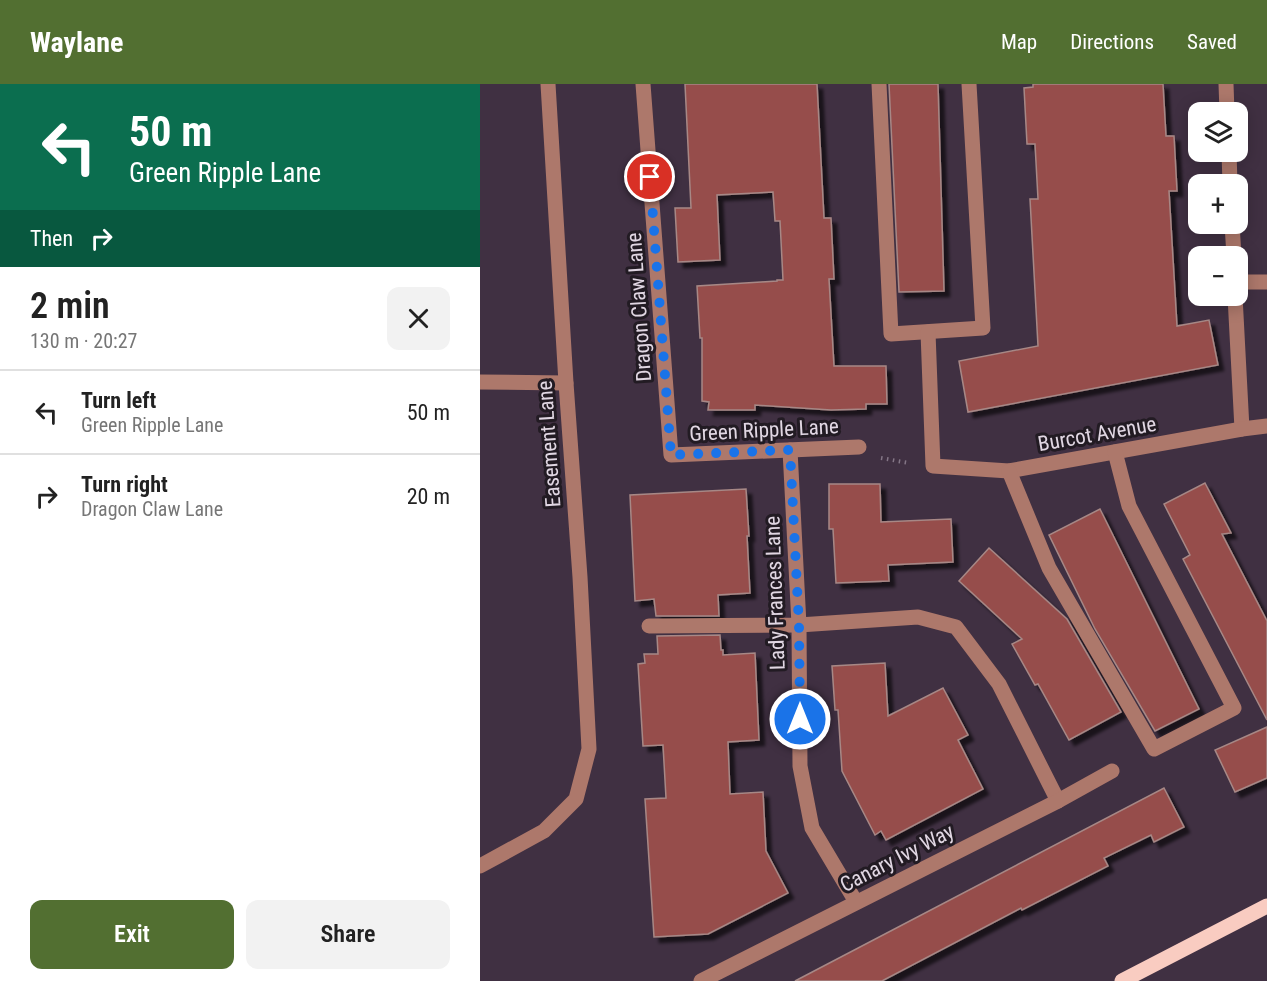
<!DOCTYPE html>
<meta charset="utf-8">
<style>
body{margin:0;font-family:"Roboto Condensed",sans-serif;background:#f2f2f2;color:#222;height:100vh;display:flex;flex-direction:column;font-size:22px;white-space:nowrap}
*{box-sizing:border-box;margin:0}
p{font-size:20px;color:#767676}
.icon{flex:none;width:33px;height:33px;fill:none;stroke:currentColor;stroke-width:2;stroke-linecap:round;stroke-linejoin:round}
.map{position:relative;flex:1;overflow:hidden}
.panel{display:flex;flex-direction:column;background:#fff;width:480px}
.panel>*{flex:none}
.top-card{background:#0b6e4f;color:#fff;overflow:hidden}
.controls{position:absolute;left:708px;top:18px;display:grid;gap:12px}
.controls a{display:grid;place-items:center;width:60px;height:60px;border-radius:12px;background:#fff;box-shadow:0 3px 15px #0003;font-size:30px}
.pin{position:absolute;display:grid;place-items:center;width:51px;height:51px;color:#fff;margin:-26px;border:3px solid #fff;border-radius:50%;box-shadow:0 2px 6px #0007}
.me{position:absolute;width:66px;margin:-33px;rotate:0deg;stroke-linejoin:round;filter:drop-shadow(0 0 4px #0008)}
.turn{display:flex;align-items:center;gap:21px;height:126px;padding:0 30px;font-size:27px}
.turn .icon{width:78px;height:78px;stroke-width:2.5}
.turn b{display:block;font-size:42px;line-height:51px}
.then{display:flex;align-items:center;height:57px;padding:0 30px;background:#0003;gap:12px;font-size:22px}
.round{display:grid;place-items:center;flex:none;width:63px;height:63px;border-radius:12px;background:#f2f2f2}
.overview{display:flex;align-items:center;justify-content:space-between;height:102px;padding:0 30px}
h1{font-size:36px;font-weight:600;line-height:45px}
.button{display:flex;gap:12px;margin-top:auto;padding:12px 30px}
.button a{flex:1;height:69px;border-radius:12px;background:#526f31;color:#fff;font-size:24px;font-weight:600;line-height:69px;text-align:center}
.button a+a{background:#f2f2f2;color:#222}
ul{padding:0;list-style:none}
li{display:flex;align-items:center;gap:18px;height:84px;padding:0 30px;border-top:2px solid #e0e0e0}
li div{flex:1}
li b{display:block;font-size:22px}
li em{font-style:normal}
header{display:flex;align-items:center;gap:36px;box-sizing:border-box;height:84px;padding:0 30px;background:#526f31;color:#fff}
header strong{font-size:28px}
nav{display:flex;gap:33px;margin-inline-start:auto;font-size:21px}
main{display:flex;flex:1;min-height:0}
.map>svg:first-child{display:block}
.building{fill:#964e4c;stroke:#a78886;stroke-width:1.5;filter:url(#shadow)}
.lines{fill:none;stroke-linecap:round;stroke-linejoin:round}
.path{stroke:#847686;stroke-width:4;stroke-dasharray:1.5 4.5;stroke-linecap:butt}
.minor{stroke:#ad786b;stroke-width:15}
.major{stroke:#f9ccc1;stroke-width:15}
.route{stroke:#1a73e8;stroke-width:10;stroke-dasharray:0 18}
.labels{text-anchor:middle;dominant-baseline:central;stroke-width:6;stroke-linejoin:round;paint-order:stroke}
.street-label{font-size:21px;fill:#e1d7e3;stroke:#221b23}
</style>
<header>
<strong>Waylane</strong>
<nav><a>Map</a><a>Directions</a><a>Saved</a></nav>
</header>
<main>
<section class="panel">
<div class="top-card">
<div class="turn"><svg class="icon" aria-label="left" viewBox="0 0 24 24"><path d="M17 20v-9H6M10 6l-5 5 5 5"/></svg><div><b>50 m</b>Green Ripple Lane</div></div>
<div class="then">Then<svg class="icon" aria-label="right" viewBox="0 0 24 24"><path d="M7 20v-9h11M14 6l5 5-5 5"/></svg></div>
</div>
<div class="overview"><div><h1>2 min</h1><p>130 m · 20:27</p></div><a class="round"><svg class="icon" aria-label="close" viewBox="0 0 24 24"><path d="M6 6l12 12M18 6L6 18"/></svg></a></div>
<ul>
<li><svg class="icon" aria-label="left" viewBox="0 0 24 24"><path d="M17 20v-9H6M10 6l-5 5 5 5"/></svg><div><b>Turn left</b><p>Green Ripple Lane</p></div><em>50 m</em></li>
<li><svg class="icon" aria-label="right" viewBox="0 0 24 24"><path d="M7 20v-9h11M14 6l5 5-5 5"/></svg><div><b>Turn right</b><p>Dragon Claw Lane</p></div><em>20 m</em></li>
</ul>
<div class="button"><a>Exit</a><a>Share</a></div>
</section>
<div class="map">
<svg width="787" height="897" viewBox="0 0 787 897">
<defs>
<filter id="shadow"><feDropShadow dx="5.5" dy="5.5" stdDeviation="1.5" flood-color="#0009"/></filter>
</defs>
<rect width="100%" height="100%" fill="#403042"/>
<g class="building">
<path d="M 205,0 L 337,0 L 344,134 L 351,134 L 354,195 L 349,195 L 354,282 L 406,282 L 407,320 L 386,320 L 386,325 L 351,326 L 275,321 L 275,326 L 228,326 L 229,318 L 222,317 L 222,254 L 220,254 L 217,202 L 297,197 L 297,196 L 303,196 L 300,137 L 295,137 L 293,108 L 237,111 L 240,176 L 198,178 L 195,124 L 211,124 Z"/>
<path d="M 409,0 L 458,0 L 464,207 L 419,208 Z"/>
<path d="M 553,0 L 683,0 L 686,52 L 694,52 L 697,107 L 689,107 L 697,242 L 729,236 L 738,281 L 488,328 L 479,277 L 558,262 L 550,115 L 558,115 L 555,60 L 547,60 L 544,4 L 553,3 Z"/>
<path d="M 725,399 L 751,449 L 742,450 L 787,537 L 787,636 L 703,475 L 710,471 L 684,420 Z"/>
<path d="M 349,400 L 400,400 L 401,438 L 471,435 L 473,478 L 408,481 L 409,497 L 356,499 L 353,445 L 349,445 Z"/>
<path d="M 266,405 L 269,452 L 267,452 L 270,509 L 238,511 L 239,532 L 176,532 L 174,515 L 155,517 L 150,411 Z"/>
<path d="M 620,425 L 719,625 L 675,647 L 615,545 L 569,451 Z"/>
<path d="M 509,464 L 587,535 L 641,628 L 589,656 L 558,600 L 555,601 L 532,560 L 542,555 L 479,497 Z"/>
<path d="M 240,551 L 241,566 L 243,566 L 243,571 L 275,569 L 279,656 L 248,658 L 250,710 L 283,708 L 286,767 L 308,809 L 228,850 L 174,853 L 165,715 L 186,714 L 183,661 L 163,662 L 158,580 L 165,579 L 164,570 L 178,570 L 177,552 Z"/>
<path d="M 405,579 L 408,632 L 463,604 L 488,651 L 478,656 L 503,705 L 406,756 L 401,747 L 395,751 L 362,687 L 358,626 L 355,626 L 352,582 Z"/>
<path d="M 787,643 L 787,694 L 755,708 L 735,666 Z"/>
<path d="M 684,704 L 704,743 L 674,758 L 671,751 L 624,774 L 628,782 L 542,826 L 541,824 L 402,897 L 315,897 Z"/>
</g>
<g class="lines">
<path class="path" d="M 401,374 L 429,379"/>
<g class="minor">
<path d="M 163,0 L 191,371 L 379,363"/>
<path d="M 399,0 L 411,250 L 503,244 L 489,0"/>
<path d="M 746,0 L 747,28"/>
<path d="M 749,68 L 750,100"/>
<path d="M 752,140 L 754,172"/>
<path d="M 758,198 L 787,198"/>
<path d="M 755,212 L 762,345"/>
<path d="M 448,248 L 453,382 L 529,387 L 762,345 L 787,342"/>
<path d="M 0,298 L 86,299"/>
<path d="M 310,366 L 319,541 L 320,682 L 332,744 L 376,818"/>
<path d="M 529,387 L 569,484 L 674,665 L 754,624 L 649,422 L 635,368"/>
<path d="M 169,542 L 319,541 L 438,533 L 476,543 L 519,600 L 578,717"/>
<path d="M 0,782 L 64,747 L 96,715 L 109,665 L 100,493 L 86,299 L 68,0"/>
<path d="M 221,897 L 578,717 L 632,687"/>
</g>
<path class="major" d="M 642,897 L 787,822"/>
</g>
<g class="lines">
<path class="route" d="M 170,93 L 191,371 L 310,366 L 319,541 L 320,635"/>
</g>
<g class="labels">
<g class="street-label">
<text transform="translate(159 223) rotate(-94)">Dragon Claw Lane</text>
<text transform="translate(284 346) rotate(-3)">Green Ripple Lane</text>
<text transform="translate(617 350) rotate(-10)">Burcot Avenue</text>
<text transform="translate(69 360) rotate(-94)">Easement Lane</text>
<text transform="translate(295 509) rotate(-92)">Lady Frances Lane</text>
<text transform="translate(417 774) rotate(-27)">Canary Ivy Way</text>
</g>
</g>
</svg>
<div class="controls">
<a><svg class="icon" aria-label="layers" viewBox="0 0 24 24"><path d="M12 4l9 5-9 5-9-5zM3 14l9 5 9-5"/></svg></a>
<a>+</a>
<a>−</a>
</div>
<div class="pin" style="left:170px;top:93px;background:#d93025"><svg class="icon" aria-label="arrive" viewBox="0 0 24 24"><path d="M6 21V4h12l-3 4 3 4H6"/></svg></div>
<svg class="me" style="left:320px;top:635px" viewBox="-20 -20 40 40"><circle r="17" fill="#1a73e8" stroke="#fff" stroke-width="3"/><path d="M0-11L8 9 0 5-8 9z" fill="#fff"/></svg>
</div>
</main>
